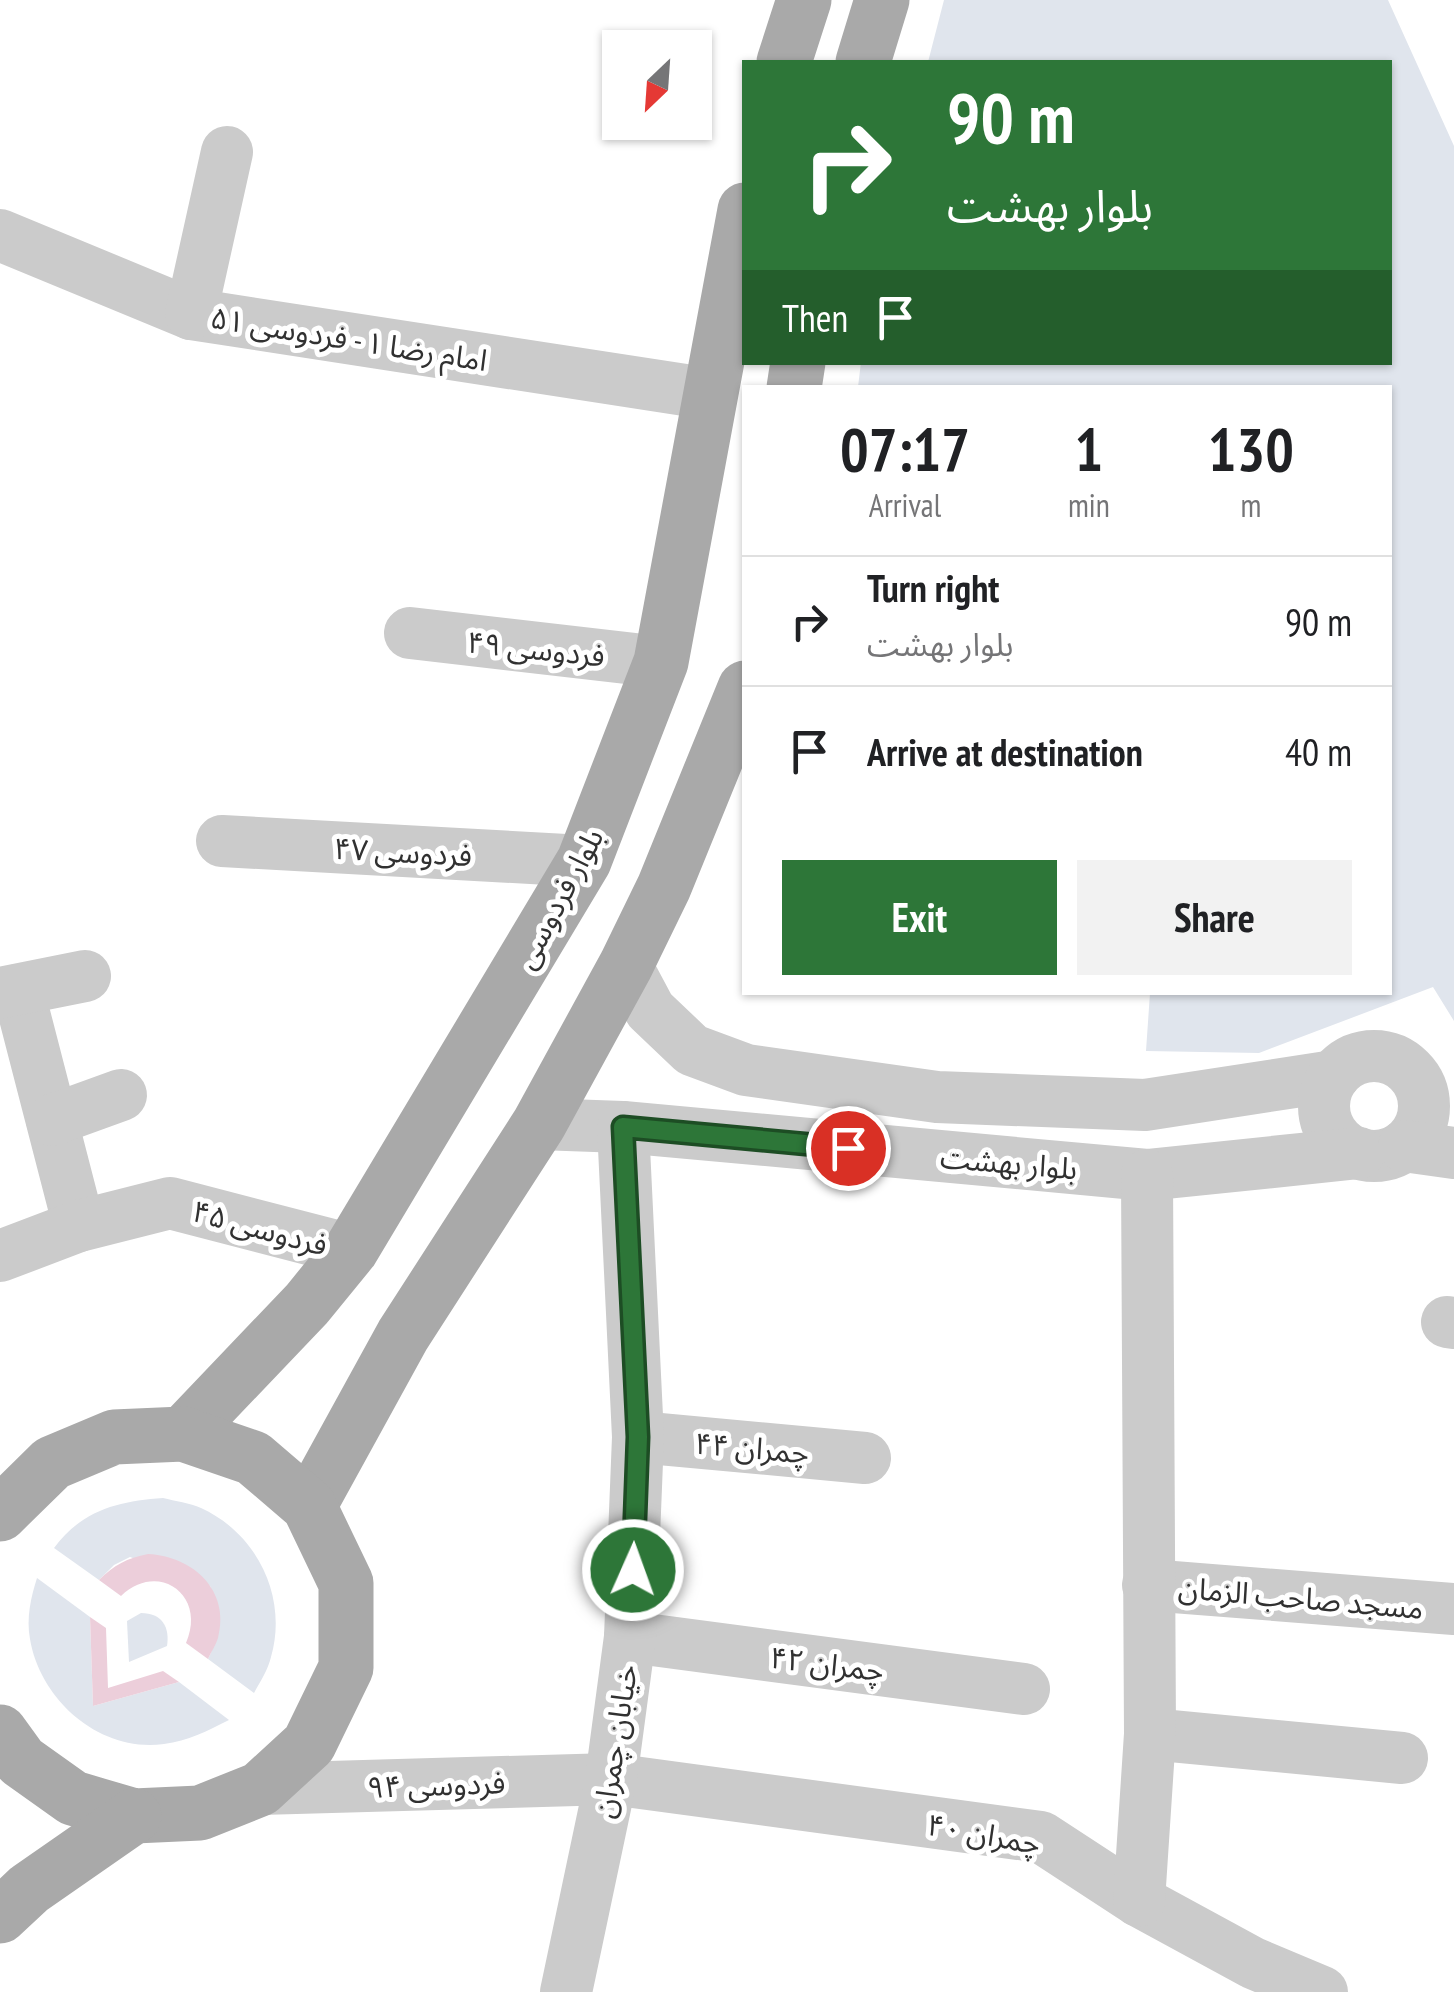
<!DOCTYPE html>
<meta charset="utf-8">
<style>
body{margin:0;font-family:"PT Sans Narrow","Noto Sans Arabic",sans-serif;background:#f2f2f2;color:#202124;height:100vh;display:flex;flex-direction:column;font-size:38px;white-space:nowrap}
*{box-sizing:border-box;margin:0}
p{font-size:32px;color:#757577}
.icon{flex:none;width:55px;height:55px;fill:none;stroke:currentColor;stroke-width:2;stroke-linecap:round;stroke-linejoin:round}
.map{position:relative;flex:1;overflow:hidden}
.details{position:absolute;left:742px;top:385px;width:650px;height:610px;display:flex;flex-direction:column;background:#fff;border-radius:0px;box-shadow:0 2px 8px #0004}
.details>*{flex:none}
.top-card{position:absolute;left:742px;top:60px;width:650px;height:305px;border-radius:0px;box-shadow:0 2px 8px #0004;background:#2d7638;color:#fff;overflow:hidden}
.needle{width:65px;rotate:205deg}
.fabs{position:absolute;left:602px;top:30px;display:grid;gap:20px}
.fabs a{display:grid;place-items:center;width:110px;height:110px;border-radius:0px;background:#fff;box-shadow:0 2px 8px #0004;font-size:50px}
.pin{position:absolute;display:grid;place-items:center;width:85px;height:85px;color:#fff;margin:-42px;border:5px solid #fff;border-radius:50%;box-shadow:0 2px 10px #0007}
.me{position:absolute;width:110px;margin:-55px;rotate:2deg;stroke-linejoin:round;filter:drop-shadow(0 0 8px #0008)}
.turn{display:flex;align-items:center;gap:35px;height:210px;padding:0 40px;font-size:45px}
.turn .icon{width:130px;height:130px;stroke-width:2.5}
.turn b{display:block;font-size:70px;line-height:85px}
.then{display:flex;align-items:center;height:95px;padding:0 40px;background:#0003;gap:20px;font-size:38px}
.eta{display:flex;justify-content:space-evenly;align-items:center;height:170px;text-align:center}
.eta b{font-size:60px;font-weight:700;line-height:70px}
.button{display:flex;gap:20px;margin-top:auto;padding:20px 40px}
.button a{flex:1;height:115px;border-radius:0px;background:#2d7638;color:#fff;font-size:40px;font-weight:700;line-height:115px;text-align:center}
.button a+a{background:#f2f2f2;color:#202124}
ul{padding:0;list-style:none}
li{display:flex;align-items:center;gap:30px;height:130px;padding:0 40px;border-top:2px solid #e0e0e0}
li div{flex:1}
li b{display:block;font-size:38px}
li em{font-style:normal}
.map>svg:first-child{display:block}
.green{fill:#e0e5ed}
.water{fill:#ecceda}
.lines{fill:none;stroke-linecap:round;stroke-linejoin:round}
.minor{stroke:#cbcbcb;stroke-width:52}
.major{stroke:#a9a9a9;stroke-width:55}
.route-casing{stroke:#1d4d24;stroke-width:25}
.route{stroke:#2d7638;stroke-width:18}
.labels{text-anchor:middle;dominant-baseline:central;stroke-width:10;stroke-linejoin:round;paint-order:stroke}
.street-label{font-size:30px;fill:#313131;stroke:#fff}
</style>
<div class="map">
<svg width="1454" height="1992" viewBox="0 0 1454 1992">
<rect width="100%" height="100%" fill="#fff"/>
<g class="green">
<path d="M 944,0 L 1388,0 L 1454,146 L 1454,1021 L 1433,987 L 1259,1053 L 1146,1051 L 1150,993 L 1390,992 L 1390,388 L 858,387 L 861,362 L 1390,362 L 1390,62 L 928,62 Z"/>
<path d="M 163,1498 C 175,1501 190,1503 201,1508 C 258,1534 288,1598 271,1657 C 268,1670 260,1682 254,1693 L 208,1659 C 221,1633 222,1613 210,1586 L 130,1557 L 114,1565 L 99,1580 L 54,1548 C 82,1510 119,1501 163,1498 Z"/>
<path d="M 37,1578 L 90,1617 L 93,1706 L 179,1682 L 229,1720 C 207,1731 188,1741 164,1744 C 100,1753 40,1700 30,1639 C 26,1618 31,1597 37,1578 Z"/>
<path d="M 141,1613 C 162,1613 170,1627 167,1646 L 129,1662 L 127,1621 Z"/>
</g>
<g class="water">
<path d="M 148,1554 C 192,1556 231,1590 218,1638 C 216,1645 211,1652 208,1659 L 186,1643 C 207,1596 159,1560 121,1596 L 99,1580 C 114,1565 127,1558 148,1554 Z"/>
<path d="M 90,1617 L 106,1628 L 108,1688 L 163,1671 L 179,1682 L 93,1706 Z"/>
</g>
<g class="lines">
<g class="minor">
<path d="M 0,235 L 191,314 L 711,394"/>
<path d="M 191,314 L 227,152"/>
<path d="M 410,633 L 661,662"/>
<path d="M 222,841 L 584,861"/>
<path d="M 626,965 L 650,1010 L 692,1050 L 746,1070 L 937,1097 L 1145,1105 L 1334,1076"/>
<path d="M 18,990 L 79,1226"/>
<path d="M 0,993 L 85,976"/>
<circle cx="1374" cy="1106" r="50"/>
<path d="M 52,1120 L 121,1095"/>
<path d="M 539,1124 L 623,1127 L 1147,1175 L 1359,1153"/>
<path d="M 1404,1146 L 1454,1153"/>
<path d="M 0,1256 L 79,1226 L 170,1203 L 351,1250"/>
<path d="M 1447,1322 L 1454,1323"/>
<path d="M 638,1437 L 865,1458"/>
<path d="M 1148,1585 L 1454,1609"/>
<path d="M 630,1637 L 1024,1689"/>
<path d="M 1150,1734 L 1402,1758"/>
<path d="M 260,1789 L 611,1779 L 1041,1837 L 1139,1901 L 1253,1963 L 1322,1992"/>
<path d="M 1139,1901 L 1150,1734 L 1147,1175"/>
<path d="M 566,1992 L 611,1779 L 630,1637 L 638,1437 L 623,1127"/>
</g>
<g class="major">
<path d="M 784,62 L 804,0"/>
<path d="M 863,62 L 882,0"/>
<path d="M 794,388 L 798,362"/>
<path d="M 183,1434 L 307,1304 L 351,1250 L 584,861 L 661,662 L 745,210"/>
<path d="M 309,1506 L 403,1335 L 539,1124 L 626,965 L 664,887 L 745,688"/>
<path d="M 0,1514 L 52,1463 L 114,1437 L 183,1434 L 253,1458 L 309,1506 L 346,1583 L 346,1668 L 309,1744 L 260,1789 L 200,1813 L 134,1816 L 73,1798 L 21,1761 L 0,1732"/>
<path d="M 0,1916 L 29,1889 L 134,1816"/>
</g>
</g>
<g class="lines">
<defs>
<path id="route" d="M 633,1570 L 638,1437 L 623,1127 L 848,1148"/>
</defs>
<use href="#route" class="route-casing"/>
<use href="#route" class="route"/>
</g>
<g class="labels">
<g class="street-label">
<text transform="translate(349 338) rotate(9)">امام رضا ۱ - فردوسی ۵۱</text>
<text transform="translate(536 648) rotate(6)">فردوسی ۴۹</text>
<text transform="translate(403 851) rotate(3)">فردوسی ۴۷</text>
<text transform="translate(558 898) rotate(-62)">بلوار فردوسی</text>
<text transform="translate(1009 1162) rotate(5)">بلوار بهشت</text>
<text transform="translate(260 1227) rotate(15)">فردوسی ۴۵</text>
<text transform="translate(752 1447) rotate(5)">چمران ۴۴</text>
<text transform="translate(1301 1597) rotate(5)">مسجد صاحب الزمان</text>
<text transform="translate(827 1663) rotate(7)">چمران ۴۲</text>
<text transform="translate(614 1741) rotate(-81)">خیابان چمران</text>
<text transform="translate(436 1784) rotate(-2)">فردوسی ۹۴</text>
<text transform="translate(984 1833) rotate(10)">چمران ۴۰</text>
</g>
</g>
</svg>
<div class="fabs">
<a><svg class="needle" viewBox="-14 -14 28 28"><path d="M0-13l5 13h-10z" fill="#e53935"/><path d="M0 13l5-13h-10z" fill="#757577"/></svg></a>
</div>
<div class="pin" style="left:848px;top:1148px;background:#d93025"><svg class="icon" aria-label="arrive" viewBox="0 0 24 24"><path d="M6 21V4h12l-3 4 3 4H6"/></svg></div>
<svg class="me" style="left:633px;top:1570px" viewBox="-20 -20 40 40"><circle r="17" fill="#2d7638" stroke="#fff" stroke-width="3"/><path d="M0-11L8 9 0 5-8 9z" fill="#fff"/></svg>
<div class="top-card">
<div class="turn"><svg class="icon" aria-label="right" viewBox="0 0 24 24"><path d="M7 20v-9h11M14 6l5 5-5 5"/></svg><div><b>90 m</b>بلوار بهشت</div></div>
<div class="then">Then<svg class="icon" aria-label="arrive" viewBox="0 0 24 24"><path d="M6 21V4h12l-3 4 3 4H6"/></svg></div>
</div>
<section class="details">
<div class="eta">
<div><b>07:17</b><p>Arrival</p></div>
<div><b>1</b><p>min</p></div>
<div><b>130</b><p>m</p></div>
</div>
<ul>
<li><svg class="icon" aria-label="right" viewBox="0 0 24 24"><path d="M7 20v-9h11M14 6l5 5-5 5"/></svg><div><b>Turn right</b><p>بلوار بهشت</p></div><em>90 m</em></li>
<li><svg class="icon" aria-label="arrive" viewBox="0 0 24 24"><path d="M6 21V4h12l-3 4 3 4H6"/></svg><div><b>Arrive at destination</b></div><em>40 m</em></li>
</ul>
<div class="button"><a>Exit</a><a>Share</a></div>
</section>
</div>
